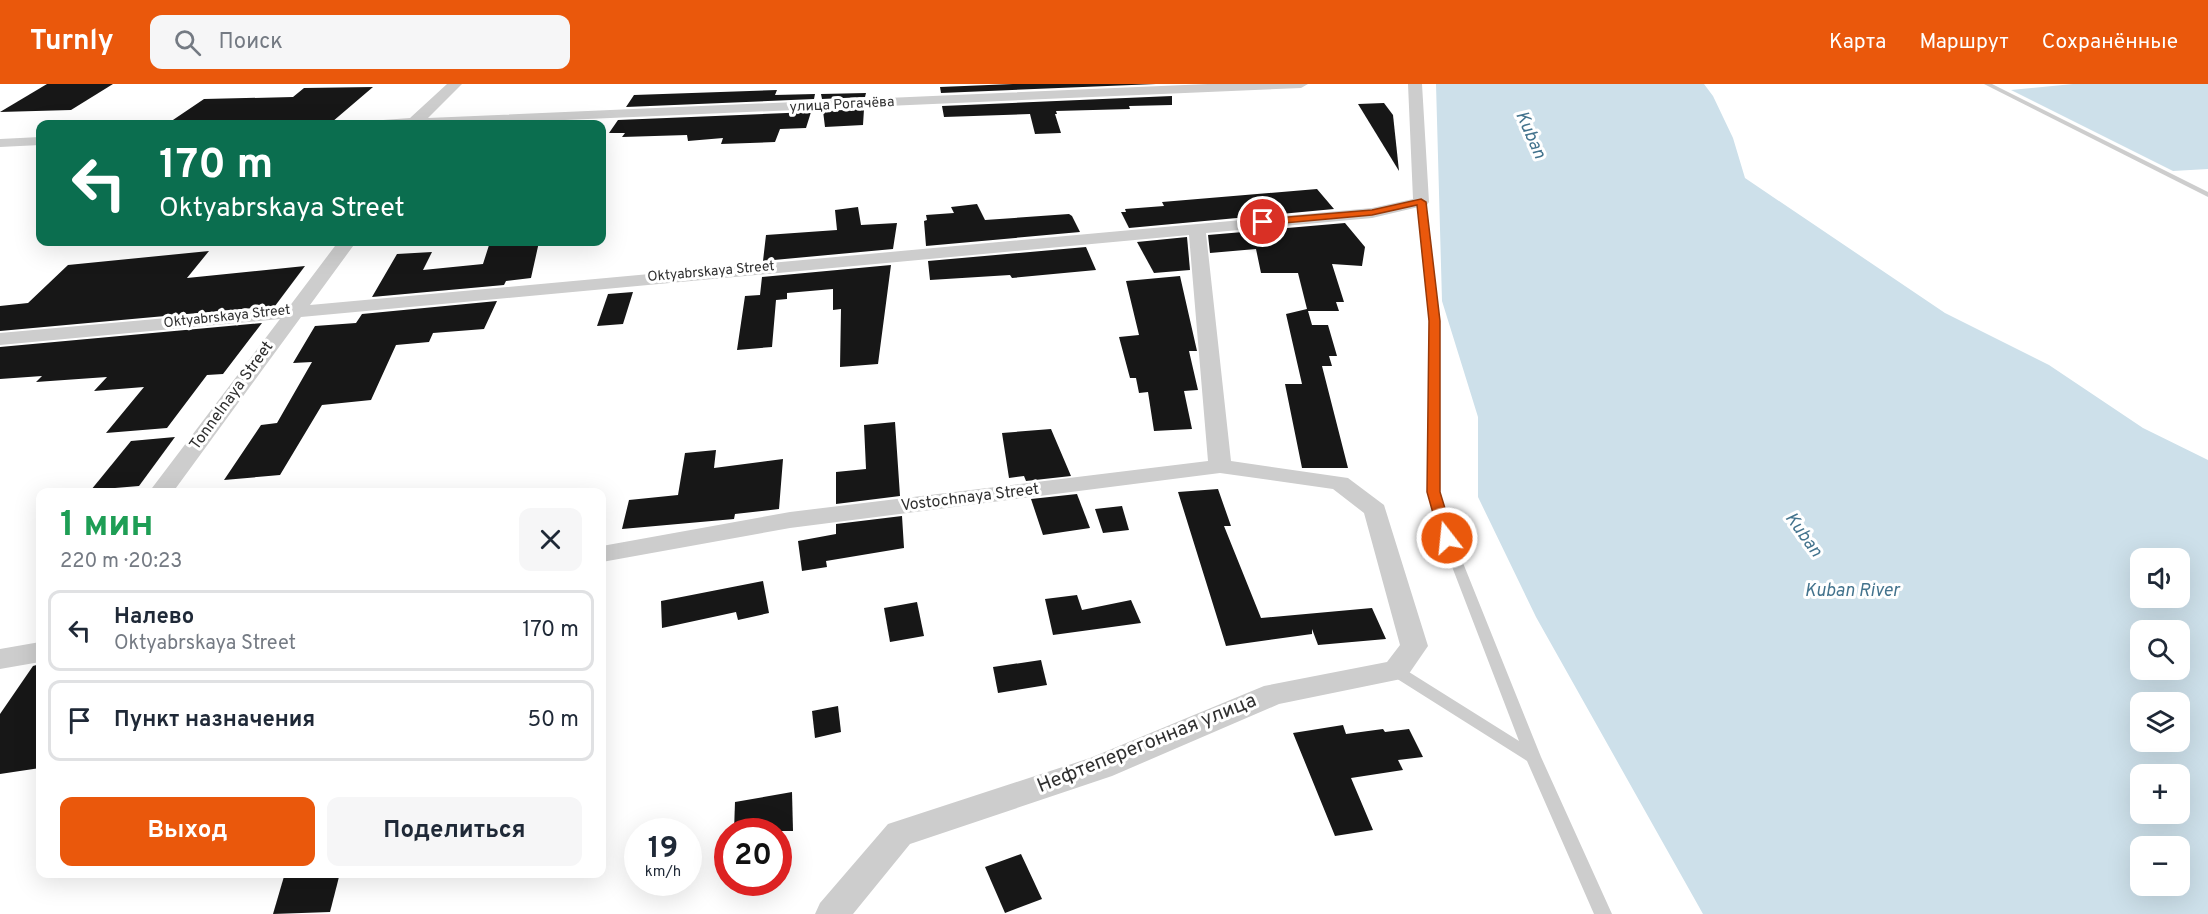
<!DOCTYPE html>
<html lang="ru">
<meta charset="utf-8">
<style>
body{margin:0;font-family:Overpass,sans-serif;background:#f6f6f7;color:#1f2937;height:100vh;display:flex;flex-direction:column;font-size:22px;white-space:nowrap}
*{box-sizing:border-box;margin:0}
p{font-size:20px;color:#747a83}
.icon{flex:none;width:33px;height:33px;fill:none;stroke:currentColor;stroke-width:2;stroke-linecap:round;stroke-linejoin:round}
.map{position:relative;flex:1;overflow:hidden}
.panel{position:absolute;left:36px;top:404px;width:570px;height:390px;display:flex;flex-direction:column;background:#fff;border-radius:12px;box-shadow:0 6px 24px #0002}
.panel>*{flex:none}
.top-card{position:absolute;left:36px;top:36px;width:570px;height:126px;border-radius:12px;box-shadow:0 6px 24px #0002;background:#0b6e4f;color:#fff;overflow:hidden}
.controls{position:absolute;left:2130px;top:464px;display:grid;gap:12px}
.controls a{display:grid;place-items:center;width:60px;height:60px;border-radius:12px;background:#fff;box-shadow:0 6px 24px #0002;font-size:30px}
.speed{position:absolute;left:624px;top:734px;display:flex;gap:12px;font-size:30px;font-weight:700;text-align:center}
.speed>*{display:grid;place-content:center;width:78px;height:78px;border-radius:50%;background:#fff;box-shadow:0 6px 24px #0002;line-height:1}
.speed small{font-size:15px;font-weight:400}
.speed .limit{border:9px solid #d22;background:#fff;color:#111}
.pin{position:absolute;display:grid;place-items:center;width:51px;height:51px;color:#fff;margin:-26px;border:3px solid #fff;border-radius:50%;box-shadow:0 2px 6px #0007}
.me{position:absolute;width:66px;margin:-33px;rotate:344deg;stroke-linejoin:round;filter:drop-shadow(0 0 4px #0008)}
.turn{display:flex;align-items:center;gap:21px;height:126px;padding:0 24px;font-size:27px}
.turn .icon{width:78px;height:78px;stroke-width:2.5}
.turn b{display:block;font-size:42px;line-height:51px}
.round{display:grid;place-items:center;flex:none;width:63px;height:63px;border-radius:12px;background:#f6f6f7}
.summary{display:flex;align-items:center;justify-content:space-between;height:102px;padding:0 24px}
h1{font-size:36px;font-weight:700;line-height:45px;color:#1e9e55}
.button{display:flex;gap:12px;margin-top:auto;padding:12px 24px}
.button a{flex:1;height:69px;border-radius:12px;background:#ea580c;color:#fff;font-size:24px;font-weight:700;line-height:69px;text-align:center}
.button a+a{background:#f6f6f7;color:#1f2937}
ul{padding:0;list-style:none}
li{display:flex;align-items:center;gap:18px;height:81px;margin:0 12px 9px;padding:0 12px;border:3px solid #e0e1e3;border-radius:12px}
li div{flex:1}
li b{display:block;font-size:22px}
li em{font-style:normal}
header{display:flex;align-items:center;gap:36px;box-sizing:border-box;height:84px;padding:0 30px;background:#ea580c;color:#fff}
header strong{font-size:28px}
nav{display:flex;gap:33px;margin-inline-start:auto;font-size:21px}
.search{width:420px;height:54px;background:#f6f6f7;display:flex;align-items:center;gap:15px;box-sizing:border-box;padding:0 21px;border-radius:12px;color:#747a83;font-size:22px}
.map>svg:first-child{display:block}
.water{fill:#cde0ea;fill-rule:evenodd}
.building{fill:#171717}
.lines{fill:none;stroke-linecap:round;stroke-linejoin:round}
.service{fill:#cdcdcd;fill-rule:evenodd}
.minor{fill:#cdcdcd;fill-rule:evenodd}
.route{fill:#ea580c;stroke:#983908;stroke-width:1.5}
.labels{text-anchor:middle;dominant-baseline:central;stroke-width:6;stroke-linejoin:round;paint-order:stroke}
.far-street-label{font-size:14px;fill:#303030;stroke:#fff}
.street-label{font-size:16px;fill:#303030;stroke:#fff}
.water-label{font-size:18px;font-style:italic;fill:#43738d;stroke:#fff}
.near-street-label{font-size:20px;fill:#303030;stroke:#fff}
</style>
<header>
<strong>Turnly</strong>
<div class="search"><svg class="icon" aria-label="search" viewBox="0 0 24 24"><circle cx="10" cy="10" r="6"/><path d="M15 15l6 6"/></svg>Поиск</div>
<nav><a>Карта</a><a>Маршрут</a><a>Сохранённые</a></nav>
</header>
<div class="map">
<svg width="2208" height="830" viewBox="0 0 2208 830">
<rect width="100%" height="100%" fill="#fff"/>
<g class="water">
<path d="M 1436,0 L 1704,0 L 1713,12 L 1733,54 L 1745,94 L 1945,229 L 2049,281 L 2143,344 L 2208,376 L 2208,830 L 1703,830 L 1536,533 L 1478,413 L 1478,333 L 1442,217 ZM 2140,474 L 2180,474 L 2180,513 L 2140,513 ZM 2140,546 L 2180,546 L 2180,585 L 2140,585 ZM 2140,618 L 2180,618 L 2180,657 L 2140,657 ZM 2140,690 L 2180,690 L 2180,729 L 2140,729 ZM 2140,762 L 2180,762 L 2180,801 L 2140,801 Z"/>
<path d="M 2073,0 L 2208,0 L 2208,85 L 2173,87 L 2011,6 Z"/>
</g>
<g class="building">
<path d="M 47,0 L 113,0 L 71,26 L 0,28 Z"/>
<path d="M 1013,0 L 1156,0 L 941,9 L 940,3 Z"/>
<path d="M 373,3 L 332,38 L 167,40 L 204,15 L 293,13 L 304,4 Z"/>
<path d="M 777,6 L 775,11 L 815,10 L 814,15 L 626,23 L 634,11 Z"/>
<path d="M 866,9 L 865,13 L 822,15 L 821,10 Z"/>
<path d="M 1172,12 L 1172,21 L 1129,22 L 1130,25 L 1056,27 L 1057,30 L 1055,30 L 1061,49 L 1035,50 L 1030,30 L 944,33 L 942,22 Z"/>
<path d="M 1384,19 L 1393,31 L 1399,87 L 1358,20 Z"/>
<path d="M 864,25 L 863,41 L 825,43 L 823,27 Z"/>
<path d="M 811,28 L 806,44 L 780,45 L 775,58 L 721,60 L 723,54 L 688,57 L 687,51 L 622,53 L 625,49 L 609,49 L 618,36 Z"/>
<path d="M 1317,105 L 1334,125 L 1129,144 L 1121,128 L 1126,128 L 1125,125 L 1164,122 L 1162,118 Z"/>
<path d="M 977,120 L 985,136 L 1069,130 L 1072,132 L 1080,148 L 926,162 L 924,137 L 927,136 L 926,131 L 954,129 L 951,123 Z"/>
<path d="M 858,123 L 861,141 L 897,139 L 893,165 L 763,177 L 766,151 L 837,146 L 835,126 Z"/>
<path d="M 1345,139 L 1365,163 L 1362,182 L 1332,180 L 1344,218 L 1336,218 L 1339,227 L 1308,227 L 1312,241 L 1328,241 L 1337,272 L 1329,272 L 1332,282 L 1322,282 L 1348,384 L 1302,384 L 1285,300 L 1302,300 L 1286,230 L 1307,225 L 1298,189 L 1261,189 L 1256,165 L 1210,169 L 1208,151 Z"/>
<path d="M 1187,153 L 1190,186 L 1154,189 L 1137,158 Z"/>
<path d="M 490,158 L 539,158 L 531,194 L 506,197 L 504,201 L 372,213 L 397,170 L 432,168 L 423,186 L 483,180 Z"/>
<path d="M 1086,163 L 1096,186 L 1012,194 L 1010,191 L 930,196 L 928,177 Z"/>
<path d="M 209,167 L 187,194 L 305,182 L 275,222 L 0,247 L 0,222 L 28,219 L 68,181 Z"/>
<path d="M 891,181 L 878,280 L 840,283 L 841,225 L 833,226 L 833,205 L 787,209 L 787,215 L 776,216 L 772,263 L 737,266 L 745,212 L 760,211 L 762,193 Z"/>
<path d="M 1180,192 L 1197,267 L 1189,267 L 1198,306 L 1184,307 L 1192,345 L 1154,347 L 1148,308 L 1139,309 L 1136,294 L 1130,294 L 1119,253 L 1139,251 L 1126,197 Z"/>
<path d="M 633,208 L 623,240 L 597,242 L 608,210 Z"/>
<path d="M 497,217 L 484,245 L 433,249 L 429,258 L 396,261 L 371,316 L 322,321 L 280,391 L 224,396 L 261,341 L 277,339 L 312,278 L 293,279 L 315,242 L 356,239 L 362,230 Z"/>
<path d="M 262,239 L 223,290 L 207,291 L 167,344 L 106,349 L 144,303 L 94,307 L 107,293 L 36,298 L 42,292 L 0,295 L 0,263 Z"/>
<path d="M 895,338 L 900,412 L 836,420 L 836,388 L 866,385 L 864,341 Z"/>
<path d="M 1051,345 L 1071,392 L 1026,397 L 1024,392 L 1009,394 L 1002,349 Z"/>
<path d="M 175,353 L 139,402 L 91,406 L 131,357 Z"/>
<path d="M 716,366 L 714,384 L 783,375 L 779,425 L 735,430 L 734,435 L 622,445 L 629,416 L 678,411 L 685,369 Z"/>
<path d="M 1218,405 L 1231,442 L 1224,442 L 1261,534 L 1372,524 L 1386,555 L 1318,561 L 1312,545 L 1312,550 L 1226,562 L 1178,408 Z"/>
<path d="M 1077,410 L 1090,444 L 1043,451 L 1031,415 Z"/>
<path d="M 1122,422 L 1129,446 L 1103,449 L 1095,425 Z"/>
<path d="M 902,432 L 904,464 L 826,477 L 827,483 L 802,487 L 798,457 L 836,450 L 836,440 Z"/>
<path d="M 763,497 L 769,529 L 738,536 L 736,528 L 662,544 L 661,517 Z"/>
<path d="M 1077,511 L 1082,526 L 1131,516 L 1141,539 L 1053,551 L 1045,515 Z"/>
<path d="M 917,518 L 924,552 L 890,558 L 884,524 Z"/>
<path d="M 1041,576 L 1047,601 L 998,609 L 993,583 Z"/>
<path d="M 40,580 L 40,684 L 0,690 L 0,630 L 33,582 Z"/>
<path d="M 838,622 L 841,648 L 815,654 L 812,627 Z"/>
<path d="M 1343,641 L 1346,650 L 1383,645 L 1385,648 L 1409,645 L 1423,673 L 1398,676 L 1403,686 L 1351,694 L 1373,746 L 1335,752 L 1293,649 Z"/>
<path d="M 792,708 L 793,747 L 734,747 L 735,718 Z"/>
<path d="M 1021,770 L 1042,815 L 1005,829 L 985,783 Z"/>
<path d="M 285,789 L 340,789 L 330,828 L 273,830 Z"/>
</g>
<g class="lines">
<g class="service">
<path d="M 1984,0 L 1992,0 L 2208,108 L 2208,113 Z"/>
<path d="M 1418,116 L 1425,118 L 1439,237 L 1440,408 L 1453,454 L 1541,673 L 1612,830 L 1594,830 L 1527,677 L 1391,591 L 1389,587 L 1391,583 L 1396,582 L 1401,583 L 1519,657 L 1441,454 L 1428,408 L 1429,237 Z"/>
</g>
<g class="minor">
<path d="M 447,0 L 462,0 L 428,34 L 1208,0 L 1308,0 L 1301,4 L 471,40 L 376,40 L 383,36 L 410,34 Z"/>
<path d="M 1408,0 L 1422,0 L 1429,118 L 1427,121 L 1372,134 L 1206,149 L 1231,377 L 1348,394 L 1384,421 L 1428,562 L 1406,594 L 1279,620 L 1112,692 L 910,760 L 853,830 L 815,830 L 820,819 L 888,740 L 1090,674 L 1264,602 L 1387,578 L 1400,561 L 1364,429 L 1333,405 L 1220,389 L 790,444 L 602,478 L 602,462 L 790,428 L 1208,377 L 1189,151 L 301,233 L 173,408 L 149,408 L 280,235 L 0,261 L 0,249 L 289,223 L 338,158 L 356,158 L 310,221 L 1372,124 L 1413,115 Z"/>
<path d="M 40,53 L 40,61 L 0,63 L 0,55 Z"/>
<path d="M 40,558 L 40,578 L 0,585 L 0,565 Z"/>
</g>
</g>
<path class="route" d="M 1421,115 L 1426,118 L 1440,237 L 1440,408 L 1454,454 L 1447,459 L 1440,454 L 1427,408 L 1429,237 L 1417,121 L 1372,131 L 1263,141 L 1258,138 L 1263,135 L 1372,126 Z"/>
<g class="labels">
<g class="far-street-label">
<text transform="translate(842 21) rotate(-3)">улица Рогачёва</text>
<text transform="translate(711 188) rotate(-5)">Oktyabrskaya Street</text>
<text transform="translate(227 233) rotate(-6)">Oktyabrskaya Street</text>
</g>
<g class="street-label">
<text transform="translate(232 312) rotate(-54)">Tonnelnaya Street</text>
<text transform="translate(970 414) rotate(-7)">Vostochnaya Street</text>
</g>
<g class="water-label">
<text transform="translate(1530 51) rotate(66)">Kuban</text>
<text transform="translate(1803 451) rotate(54)">Kuban</text>
<text x="1852" y="507">Kuban River</text>
</g>
<g class="near-street-label">
<text transform="translate(1147 660) rotate(-22)">Нефтеперегонная улица</text>
</g>
</g>
</svg>
<div class="controls">
<a><svg class="icon" aria-label="sound" viewBox="0 0 24 24"><path d="M4 9h4l5-4v14l-5-4H4zM17 9q2 3 0 6"/></svg></a>
<a><svg class="icon" aria-label="search" viewBox="0 0 24 24"><circle cx="10" cy="10" r="6"/><path d="M15 15l6 6"/></svg></a>
<a><svg class="icon" aria-label="layers" viewBox="0 0 24 24"><path d="M12 4l9 5-9 5-9-5zM3 14l9 5 9-5"/></svg></a>
<a>+</a>
<a>−</a>
</div>
<div class="speed"><div>19<small>km/h</small></div><div class="limit">20</div></div>
<div class="pin" style="left:1263px;top:138px;background:#d93025"><svg class="icon" aria-label="arrive" viewBox="0 0 24 24"><path d="M6 21V4h12l-3 4 3 4H6"/></svg></div>
<svg class="me" style="left:1447px;top:454px" viewBox="-20 -20 40 40"><circle r="17" fill="#ea580c" stroke="#fff" stroke-width="3"/><path d="M0-11L8 9 0 5-8 9z" fill="#fff"/></svg>
<div class="top-card">
<div class="turn"><svg class="icon" aria-label="left" viewBox="0 0 24 24"><path d="M17 20v-9H6M10 6l-5 5 5 5"/></svg><div><b>170 m</b>Oktyabrskaya Street</div></div>
</div>
<section class="panel">
<div class="summary"><div><h1>1 мин</h1><p>220 m · 20:23</p></div><a class="round"><svg class="icon" aria-label="close" viewBox="0 0 24 24"><path d="M6 6l12 12M18 6L6 18"/></svg></a></div>
<ul>
<li><svg class="icon" aria-label="left" viewBox="0 0 24 24"><path d="M17 20v-9H6M10 6l-5 5 5 5"/></svg><div><b>Налево</b><p>Oktyabrskaya Street</p></div><em>170 m</em></li>
<li><svg class="icon" aria-label="arrive" viewBox="0 0 24 24"><path d="M6 21V4h12l-3 4 3 4H6"/></svg><div><b>Пункт назначения</b></div><em>50 m</em></li>
</ul>
<div class="button"><a>Выход</a><a>Поделиться</a></div>
</section>
</div>
